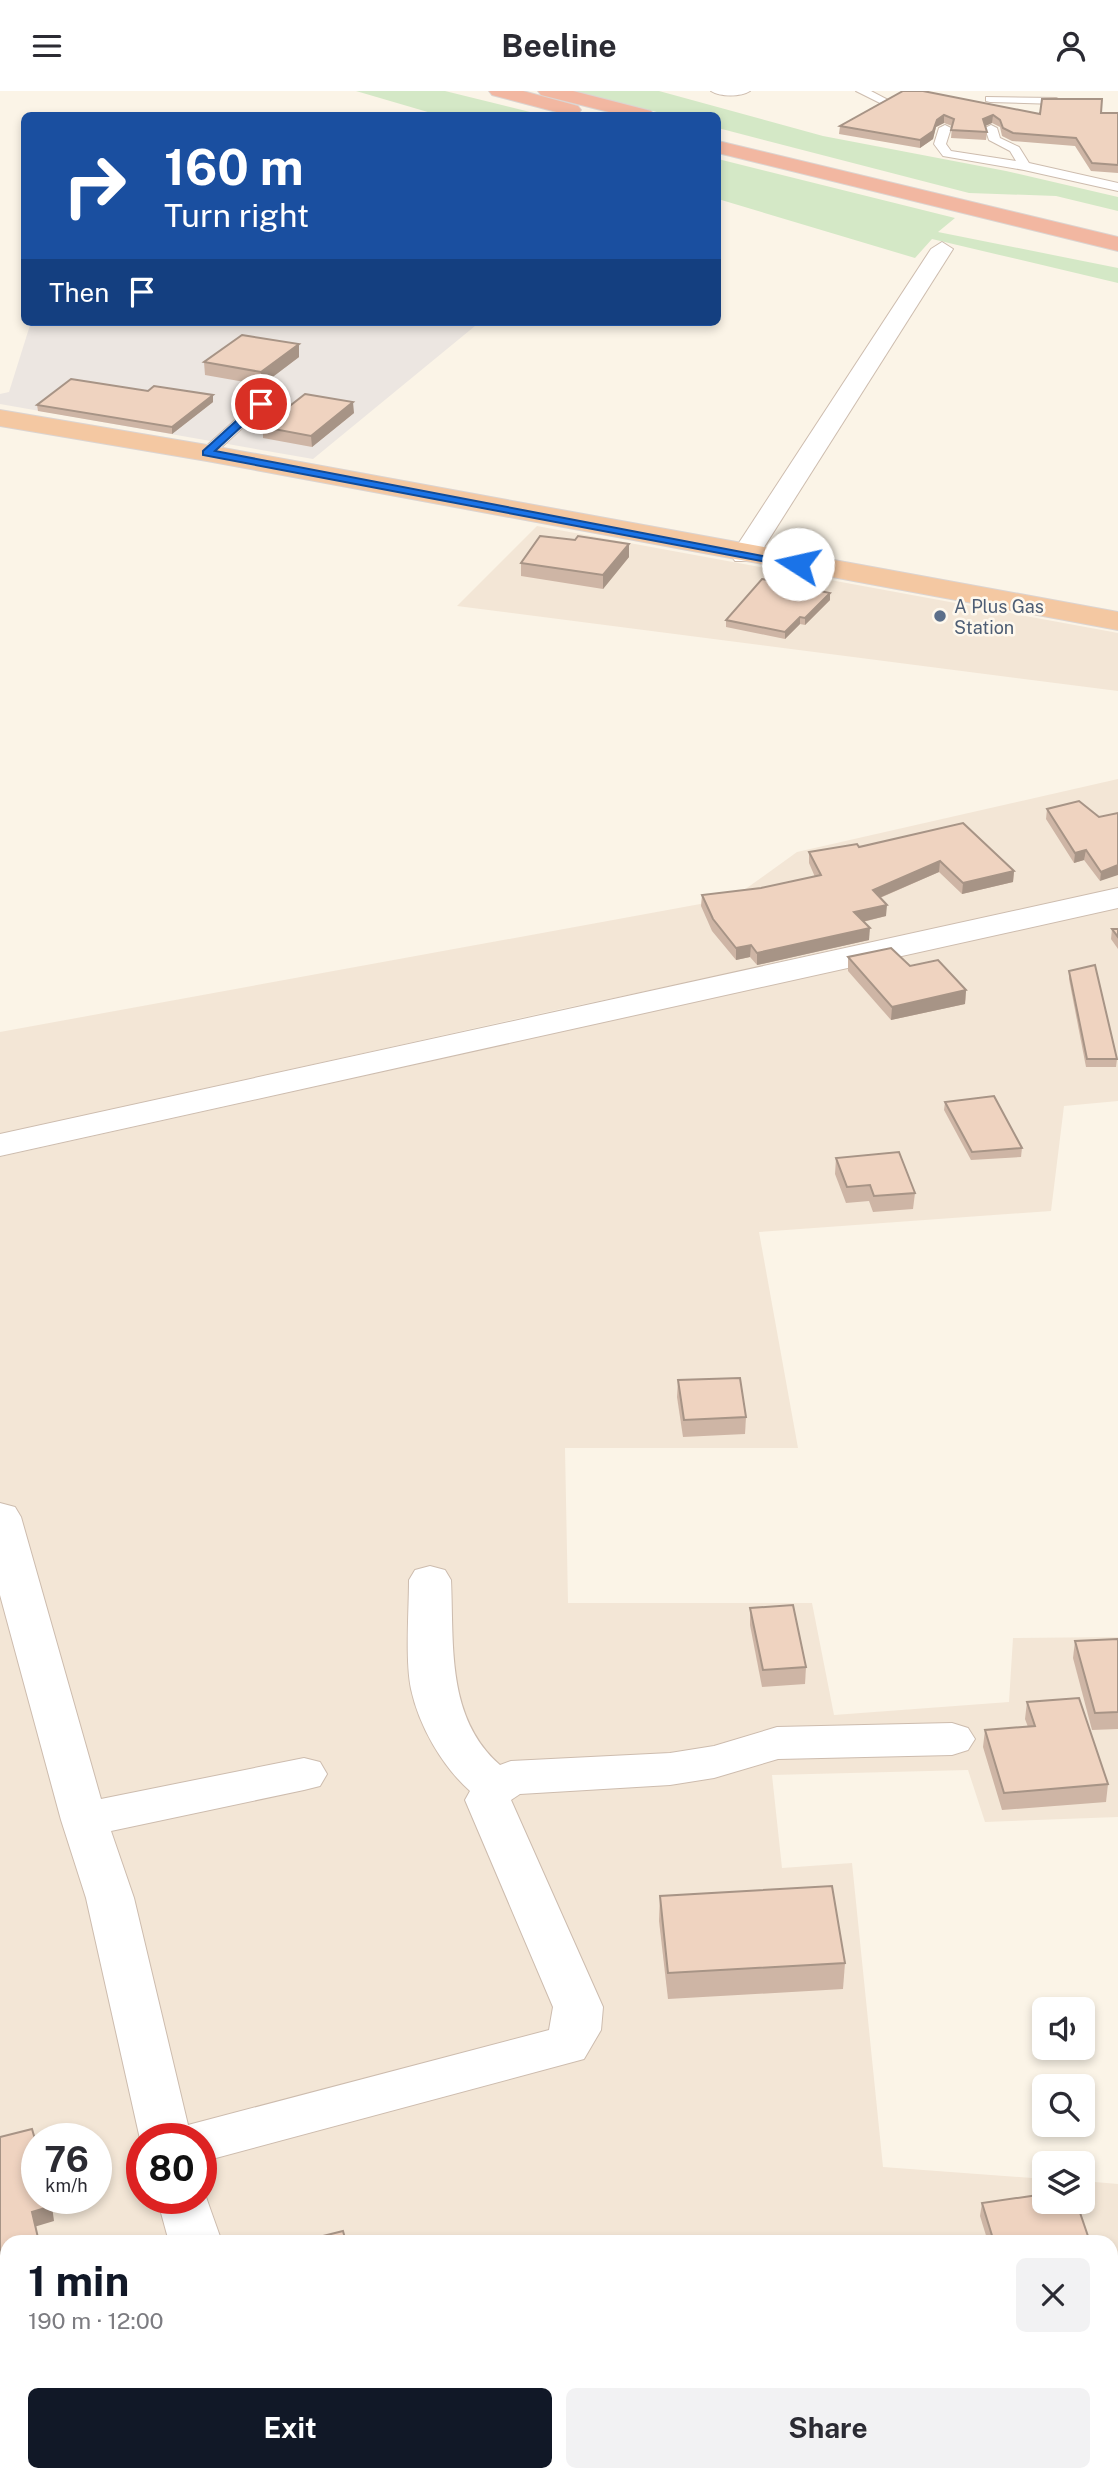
<!DOCTYPE html>
<meta charset="utf-8">
<style>
body{margin:0;font-family:"Public Sans",sans-serif;background:#f2f2f3;color:#2b2b33;height:100vh;display:flex;flex-direction:column;font-size:26px;white-space:nowrap}
*{box-sizing:border-box;margin:0}
p{font-size:23px;color:#7c7c81}
.icon{flex:none;width:38px;height:38px;fill:none;stroke:currentColor;stroke-width:2;stroke-linecap:round;stroke-linejoin:round}
.map{position:relative;flex:1;overflow:hidden}
.drawer{position:absolute;left:0px;top:2144px;width:1118px;height:247px;display:flex;flex-direction:column;background:#fff;border-radius:21px 21px 0 0;box-shadow:0 4px 10px #0003}
.drawer>*{flex:none}
.guide{position:absolute;left:21px;top:21px;width:700px;height:214px;border-radius:10px;box-shadow:0 4px 10px #0003;background:#1a4fa0;color:#fff;overflow:hidden}
.controls{position:absolute;left:1032px;top:1906px;display:grid;gap:14px}
.controls a{display:grid;place-items:center;width:63px;height:63px;border-radius:10px;background:#fff;box-shadow:0 4px 10px #0003;font-size:35px}
.speed{position:absolute;left:21px;top:2032px;display:flex;gap:14px;font-size:35px;font-weight:700;text-align:center}
.speed>*{display:grid;place-content:center;width:91px;height:91px;border-radius:50%;background:#fff;box-shadow:0 4px 10px #0003;line-height:1}
.speed small{font-size:18px;font-weight:400}
.speed .limit{border:10px solid #d22;background:#fff;color:#111}
.pin{position:absolute;display:grid;place-items:center;width:60px;height:60px;color:#fff;margin:-30px;border:4px solid #fff;border-radius:50%;box-shadow:0 2px 7px #0007}
.me{position:absolute;width:77px;margin:-38px;rotate:280deg;stroke-linejoin:round;filter:drop-shadow(0 0 5px #0008)}
.turn{display:flex;align-items:center;gap:24px;height:147px;padding:0 28px;font-size:32px}
.turn .icon{width:91px;height:91px;stroke-width:2.5}
.turn b{display:block;font-size:49px;line-height:60px}
.then{display:flex;align-items:center;height:66px;padding:0 28px;background:#0003;gap:14px;font-size:26px}
.round{display:grid;place-items:center;flex:none;width:74px;height:74px;border-radius:10px;background:#f2f2f3}
.overview{display:flex;align-items:center;justify-content:space-between;height:119px;padding:0 28px}
h1{font-size:42px;font-weight:700;line-height:52px;color:#111827}
.button{display:flex;gap:14px;margin-top:auto;padding:14px 28px}
.button a{flex:1;height:80px;border-radius:10px;background:#111827;color:#fff;font-size:28px;font-weight:700;line-height:80px;text-align:center}
.button a+a{background:#f2f2f3;color:#2b2b33}
header{display:flex;justify-content:space-between;align-items:center;height:91px;padding:0 28px;background:#fff;font-size:32px;font-weight:700}
.map>svg:first-child{display:block}
.residential{fill:#f3e6d6;fill-rule:evenodd}
.industrial{fill:#ece6e1}
.green{fill:#d4e8c6}
.lines{fill:none;stroke-linecap:round;stroke-linejoin:round}
.service-casing{stroke:#cdbcae;stroke-width:2}
.minor-casing{stroke:#cdbcae;stroke-width:2}
.tertiary-casing{stroke:#cdbcae;stroke-width:2}
.trunk-casing{stroke:#dbd4d1;stroke-width:2}
.motorway-casing{stroke:#dbd4d1;stroke-width:2}
.service{fill:#fff;fill-rule:evenodd}
.minor{fill:#fff;fill-rule:evenodd}
.tertiary{fill:#fff;fill-rule:evenodd}
.trunk{fill:#f4c8a2;fill-rule:evenodd}
.motorway{fill:#f2b7a1;fill-rule:evenodd}
.wall{fill:#ceb5a5}
.shaded-wall{fill:#a79486}
.building{fill:#efd3c0;stroke:#a79486;stroke-width:2}
.route{fill:#1a73e8;stroke:#114b97;stroke-width:2}
.service-dot{fill:#5c6f8a;stroke:#fef8ed;stroke-width:2.5}
.labels{text-anchor:middle;dominant-baseline:central;stroke-width:5;stroke-linejoin:round;paint-order:stroke}
.far-service-label{font-size:18px;fill:#4e5e75;stroke:#fef8ed;text-anchor:start}
</style>
<header><svg class="icon" aria-label="menu" viewBox="0 0 24 24"><path d="M4 6h16M4 12h16M4 18h16"/></svg>Beeline<svg class="icon" aria-label="person" viewBox="0 0 24 24"><circle cx="12" cy="8" r="4"/><path d="M4 21q1-7 8-7t8 7"/></svg></header>
<div class="map">
<svg width="1118" height="2389" viewBox="0 0 1118 2389">
<rect width="100%" height="100%" fill="#fbf4e7"/>
<g class="residential">
<path d="M 537,435 L 1118,542 L 1118,600 L 457,515 Z"/>
<path d="M 1118,688 L 1118,800 L 561,918 L 0,1043 L 0,941 L 733,807 L 797,761 Z"/>
<path d="M 1118,817 L 1118,1010 L 1064,1015 L 1051,1120 L 759,1141 L 798,1357 L 565,1357 L 568,1512 L 812,1512 L 834,1624 L 1009,1611 L 1013,1547 L 1118,1546 L 1118,1726 L 985,1731 L 968,1679 L 772,1684 L 782,1777 L 852,1772 L 883,2076 L 1045,2088 L 1045,2110 L 1083,2110 L 1083,2090 L 1118,2093 L 1118,2306 L 1111,2306 L 1111,2151 L 7,2151 L 7,2384 L 681,2384 L 681,2389 L 0,2389 L 0,1066 ZM 37,2048 L 96,2048 L 96,2107 L 37,2107 ZM 142,2048 L 201,2048 L 201,2107 L 142,2107 Z"/>
</g>
<path class="industrial" d="M 31,231 L 453,231 L 475,235 L 313,368 L 0,313 L 0,303 L 9,301 Z"/>
<g class="green">
<path d="M 356,0 L 445,0 L 542,24 L 438,24 Z"/>
<path d="M 571,0 L 659,0 L 823,45 L 1006,80 L 1118,106 L 1118,120 L 1056,105 L 969,102 L 718,37 L 718,24 L 669,24 Z"/>
<path d="M 718,68 L 955,127 L 938,141 L 1118,177 L 1118,192 L 932,148 L 915,167 L 718,108 Z"/>
</g>
<g class="lines">
<defs>
<g id="service">
<path d="M 711,0 L 750,0 C 741,6 720,6 711,0 Z"/>
<path d="M 856,0 L 871,0 L 890,10 L 880,12 Z"/>
<path d="M 986,6 L 1056,7 L 1062,10 L 1056,13 L 990,11 L 986,10 Z"/>
<path d="M 945,34 L 951,37 L 946,53 L 951,60 L 1016,70 L 1010,60 L 989,49 L 985,37 L 991,34 L 997,37 L 1000,47 L 1019,56 L 1029,72 L 1118,92 L 1118,100 L 1024,79 L 943,65 L 934,53 L 939,37 Z"/>
<path d="M 256,310 L 268,313 L 212,365 L 202,365 L 202,359 Z"/>
</g>
<g id="minor">
<path d="M 942,151 L 953,158 L 759,464 L 755,470 L 735,470 L 731,464 L 931,158 Z"/>
<path d="M 0,1412 L 15,1416 L 21,1426 L 101,1708 L 304,1667 L 320,1671 L 327,1683 L 320,1695 L 304,1699 L 111,1740 L 134,1807 L 188,2034 L 549,1939 L 553,1916 L 465,1709 L 470,1700 C 442,1675 419,1635 411,1598 C 405,1569 409,1520 409,1489 L 415,1479 L 430,1475 L 445,1479 L 451,1489 C 454,1554 446,1627 500,1674 L 511,1670 L 670,1662 L 714,1655 L 777,1636 L 952,1632 L 968,1637 L 975,1648 L 968,1659 L 952,1664 L 778,1668 L 714,1687 L 670,1694 L 520,1703 L 511,1709 L 603,1916 L 601,1939 L 584,1968 L 201,2071 L 201,2048 L 142,2048 L 142,2051 L 140,2048 L 86,1807 L 61,1729 L 0,1504 Z"/>
<path d="M 201,2092 L 222,2151 L 169,2151 L 157,2107 L 201,2107 Z"/>
<path d="M 7,2222 L 7,2268 L 0,2270 L 0,2224 Z"/>
<path d="M 229,2384 L 285,2384 L 287,2389 L 231,2389 Z"/>
<rect x="584" y="2384" width="56" height="5"/>
</g>
<path id="tertiary" d="M 1118,797 L 1118,817 L 0,1065 L 0,1043 Z"/>
<path id="trunk" d="M 0,319 L 207,354 L 1118,521 L 1118,539 L 207,370 L 0,335 Z"/>
<g id="motorway">
<path d="M 489,0 L 523,0 L 578,15 L 581,19 L 578,23 L 568,24 L 492,4 Z"/>
<path d="M 538,0 L 573,0 L 651,20 L 654,24 L 621,24 L 541,4 Z"/>
<path d="M 718,50 L 1118,146 L 1118,160 L 718,62 Z"/>
</g>
</defs>
<use href="#service" class="service-casing"/>
<use href="#minor" class="minor-casing"/>
<use href="#tertiary" class="tertiary-casing"/>
<use href="#trunk" class="trunk-casing"/>
<use href="#motorway" class="motorway-casing"/>
<use href="#service" class="service"/>
<use href="#minor" class="minor"/>
<use href="#tertiary" class="tertiary"/>
<use href="#trunk" class="trunk"/>
<use href="#motorway" class="motorway"/>
</g>
<g class="wall">
<path d="M 903,0 L 1040,23 L 1118,22 L 1118,82 L 1091,80 L 1075,55 L 1012,50 L 1002,45 L 1000,36 L 992,32 L 985,35 L 987,41 L 986,49 L 951,47 L 952,35 L 944,32 L 936,36 L 933,48 L 920,57 L 839,43 L 840,35 Z"/>
<path d="M 299,266 L 262,294 L 205,284 L 204,271 Z"/>
<path d="M 148,300 L 213,304 L 213,311 L 172,343 L 38,320 L 37,314 Z"/>
<path d="M 354,322 L 312,356 L 263,347 L 263,336 Z"/>
<path d="M 575,449 L 629,453 L 629,466 L 603,498 L 521,485 L 521,472 Z"/>
<path d="M 830,502 L 830,509 L 805,534 L 800,533 L 785,548 L 726,536 L 726,529 Z"/>
<path d="M 1047,718 L 1099,726 L 1118,722 L 1100,790 L 1084,769 L 1074,772 L 1046,728 Z"/>
<path d="M 859,756 L 1014,780 L 1013,791 L 962,803 L 939,781 L 880,807 L 886,825 L 863,831 L 869,849 L 757,874 L 750,866 L 736,869 L 712,840 L 701,815 L 702,804 L 761,797 L 815,786 L 809,772 L 809,761 Z"/>
<path d="M 1112,838 L 1118,838 L 1118,858 L 1111,848 Z"/>
<path d="M 848,866 L 910,875 L 966,899 L 965,913 L 891,929 L 848,880 Z"/>
<path d="M 1069,880 L 1117,968 L 1116,976 L 1086,976 L 1069,888 Z"/>
<path d="M 945,1011 L 1022,1057 L 1021,1066 L 971,1069 L 944,1019 Z"/>
<path d="M 836,1067 L 915,1102 L 913,1118 L 873,1121 L 869,1110 L 846,1112 L 835,1083 Z"/>
<path d="M 678,1289 L 746,1326 L 745,1343 L 683,1346 L 677,1306 Z"/>
<path d="M 750,1517 L 806,1576 L 805,1593 L 762,1596 L 750,1534 Z"/>
<path d="M 1118,1548 L 1118,1638 L 1092,1639 L 1073,1567 L 1075,1550 Z"/>
<path d="M 1027,1611 L 1108,1693 L 1106,1711 L 1002,1719 L 983,1656 L 985,1639 L 1028,1636 L 1025,1628 Z"/>
<path d="M 660,1805 L 845,1872 L 843,1898 L 668,1908 L 659,1830 Z"/>
<path d="M 982,2112 L 1090,2151 L 988,2151 L 980,2125 Z"/>
<rect x="1111" y="2197" width="7" height="59"/>
</g>
<g class="shaded-wall">
<path d="M 944,24 L 944,32 L 936,36 L 933,48 L 920,57 L 920,49 L 937,29 Z"/>
<path d="M 993,24 L 992,32 L 983,36 L 983,28 Z"/>
<path d="M 299,253 L 299,266 L 262,294 L 261,281 Z"/>
<path d="M 213,304 L 213,311 L 172,343 L 172,336 Z"/>
<path d="M 353,311 L 354,322 L 312,356 L 311,345 Z"/>
<path d="M 629,453 L 629,466 L 603,498 L 603,484 Z"/>
<path d="M 830,502 L 830,509 L 805,534 L 805,527 Z"/>
<path d="M 800,526 L 800,533 L 785,548 L 785,541 Z"/>
<path d="M 1086,759 L 1084,769 L 1074,772 L 1075,762 Z"/>
<path d="M 940,770 L 939,781 L 872,810 L 873,799 Z"/>
<path d="M 1118,774 L 1118,784 L 1100,790 L 1101,781 Z"/>
<path d="M 1014,780 L 1013,791 L 962,803 L 963,792 Z"/>
<path d="M 887,814 L 886,825 L 853,833 L 854,821 Z"/>
<path d="M 870,837 L 869,849 L 757,874 L 757,862 Z"/>
<path d="M 751,854 L 750,866 L 736,869 L 736,857 Z"/>
<path d="M 966,899 L 965,913 L 891,929 L 892,916 Z"/>
<path d="M 52,2115 L 54,2130 L 34,2136 L 32,2121 Z"/>
<path d="M 7,2172 L 7,2188 L 0,2190 L 0,2174 Z"/>
<path d="M 112,2384 L 148,2384 L 149,2389 L 106,2389 L 106,2385 Z"/>
</g>
<g class="building">
<path d="M 903,0 L 923,0 L 1040,23 L 1042,8 L 1102,8 L 1101,22 L 1118,22 L 1118,74 L 1092,72 L 1076,47 L 1013,42 L 1003,37 L 1000,29 L 993,24 L 983,28 L 987,41 L 951,39 L 954,28 L 944,24 L 937,29 L 933,40 L 920,49 L 840,35 Z"/>
<path d="M 242,244 L 299,253 L 261,281 L 204,271 Z"/>
<path d="M 71,288 L 148,300 L 154,295 L 213,304 L 172,336 L 37,314 Z"/>
<path d="M 305,303 L 353,311 L 311,345 L 263,336 Z"/>
<path d="M 540,445 L 575,449 L 578,445 L 629,453 L 603,484 L 521,472 Z"/>
<path d="M 762,488 L 830,502 L 805,527 L 800,526 L 785,541 L 726,529 Z"/>
<path d="M 1079,710 L 1099,726 L 1118,722 L 1118,774 L 1101,781 L 1086,759 L 1075,762 L 1047,718 Z"/>
<path d="M 963,732 L 1014,780 L 963,792 L 940,770 L 873,799 L 887,814 L 854,821 L 870,837 L 757,862 L 751,854 L 736,857 L 713,828 L 702,804 L 761,797 L 821,784 L 809,761 L 857,753 L 859,756 Z"/>
<path d="M 1112,838 L 1118,838 L 1118,846 Z"/>
<path d="M 891,857 L 910,875 L 938,869 L 966,899 L 892,916 L 848,866 Z"/>
<path d="M 1095,874 L 1117,968 L 1087,968 L 1069,880 Z"/>
<path d="M 994,1005 L 1022,1057 L 972,1061 L 945,1011 Z"/>
<path d="M 899,1061 L 915,1102 L 874,1105 L 870,1094 L 847,1096 L 836,1067 Z"/>
<path d="M 740,1287 L 746,1326 L 684,1329 L 678,1289 Z"/>
<path d="M 793,1514 L 806,1576 L 763,1579 L 750,1517 Z"/>
<path d="M 1118,1548 L 1118,1621 L 1095,1622 L 1075,1550 Z"/>
<path d="M 1079,1607 L 1108,1693 L 1004,1702 L 985,1639 L 1035,1635 L 1027,1611 Z"/>
<path d="M 832,1795 L 845,1872 L 668,1882 L 660,1805 Z"/>
<path d="M 32,2038 L 37,2055 L 37,2107 L 50,2107 L 52,2115 L 32,2121 L 39,2151 L 7,2151 L 7,2172 L 0,2174 L 0,2046 Z"/>
<path d="M 1045,2103 L 1045,2110 L 1076,2110 L 1090,2151 L 994,2151 L 982,2112 Z"/>
<path d="M 343,2140 L 346,2151 L 299,2151 Z"/>
<rect x="1111" y="2197" width="7" height="46"/>
<path d="M 7,2327 L 7,2384 L 80,2384 L 81,2389 L 0,2389 L 0,2329 Z"/>
<path d="M 148,2384 L 246,2384 L 247,2389 L 149,2389 Z"/>
<path d="M 307,2384 L 570,2384 L 570,2389 L 308,2389 Z"/>
</g>
<path class="route" d="M 257,311 L 266,313 L 215,360 L 804,473 L 798,477 L 203,364 L 203,360 Z"/>
<circle class="service-dot" cx="940" cy="525" r="7"/>
<g class="labels">
<g class="far-service-label">
<text x="954" y="515">A Plus Gas<tspan x="954" dy="21">Station</tspan></text>
</g>
</g>
</svg>
<div class="controls">
<a><svg class="icon" aria-label="sound" viewBox="0 0 24 24"><path d="M4 9h4l5-4v14l-5-4H4zM17 9q2 3 0 6"/></svg></a>
<a><svg class="icon" aria-label="search" viewBox="0 0 24 24"><circle cx="10" cy="10" r="6"/><path d="M15 15l6 6"/></svg></a>
<a><svg class="icon" aria-label="layers" viewBox="0 0 24 24"><path d="M12 4l9 5-9 5-9-5zM3 14l9 5 9-5"/></svg></a>
</div>
<div class="speed"><div>76<small>km/h</small></div><div class="limit">80</div></div>
<div class="pin" style="left:261px;top:313px;background:#d93025"><svg class="icon" aria-label="arrive" viewBox="0 0 24 24"><path d="M6 21V4h12l-3 4 3 4H6"/></svg></div>
<svg class="me" style="left:798px;top:473px" viewBox="-20 -20 40 40"><circle r="19" fill="#fff"/><path d="M0-13L10 11 0 6-10 11z" fill="#1a73e8"/></svg>
<div class="guide">
<div class="turn"><svg class="icon" aria-label="right" viewBox="0 0 24 24"><path d="M7 20v-9h11M14 6l5 5-5 5"/></svg><div><b>160 m</b>Turn right</div></div>
<div class="then">Then<svg class="icon" aria-label="arrive" viewBox="0 0 24 24"><path d="M6 21V4h12l-3 4 3 4H6"/></svg></div>
</div>
<section class="drawer">
<div class="overview"><div><h1>1 min</h1><p>190 m · 12:00</p></div><a class="round"><svg class="icon" aria-label="close" viewBox="0 0 24 24"><path d="M6 6l12 12M18 6L6 18"/></svg></a></div>
<div class="button"><a>Exit</a><a>Share</a></div>
</section>
</div>
